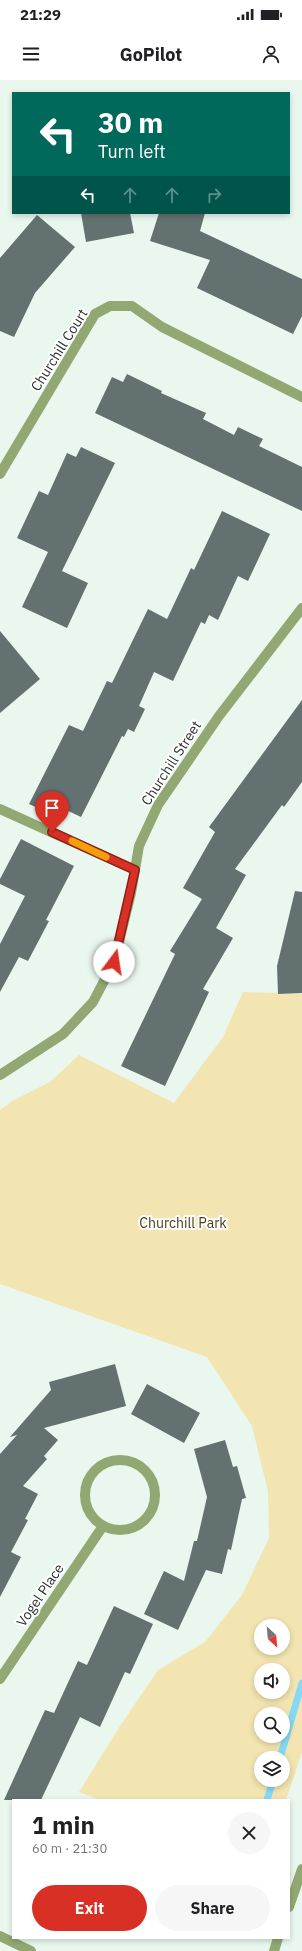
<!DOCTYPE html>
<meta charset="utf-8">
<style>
body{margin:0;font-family:"IBM Plex Sans",sans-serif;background:#f6f6f6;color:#202124;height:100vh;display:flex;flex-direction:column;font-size:15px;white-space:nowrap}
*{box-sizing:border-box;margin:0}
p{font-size:13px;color:#757577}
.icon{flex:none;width:22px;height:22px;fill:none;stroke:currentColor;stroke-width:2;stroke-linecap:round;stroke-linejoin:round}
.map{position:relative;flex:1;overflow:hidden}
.sheet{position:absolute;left:12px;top:1719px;width:278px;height:140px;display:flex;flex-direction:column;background:#fff;border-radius:0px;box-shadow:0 2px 6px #0003}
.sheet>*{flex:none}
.hud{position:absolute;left:12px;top:12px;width:278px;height:122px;border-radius:0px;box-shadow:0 2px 6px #0003;background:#00695c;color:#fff;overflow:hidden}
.needle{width:26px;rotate:154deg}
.tools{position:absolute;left:254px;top:1539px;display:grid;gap:8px}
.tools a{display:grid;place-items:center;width:36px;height:36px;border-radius:50%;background:#fff;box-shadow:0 2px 6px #0003;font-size:20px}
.pin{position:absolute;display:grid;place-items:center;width:34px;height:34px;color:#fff;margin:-41px -17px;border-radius:50% 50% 50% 0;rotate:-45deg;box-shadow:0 0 4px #0007}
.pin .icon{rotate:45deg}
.me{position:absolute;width:44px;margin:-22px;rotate:14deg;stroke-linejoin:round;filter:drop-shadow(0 0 3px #0008)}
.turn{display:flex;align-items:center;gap:14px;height:84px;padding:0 20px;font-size:18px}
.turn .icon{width:52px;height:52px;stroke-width:2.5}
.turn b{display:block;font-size:28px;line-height:34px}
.lanes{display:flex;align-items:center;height:38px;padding:0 20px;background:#0003;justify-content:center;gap:20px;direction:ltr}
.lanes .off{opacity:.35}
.round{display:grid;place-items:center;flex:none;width:42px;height:42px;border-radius:21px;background:#f6f6f6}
.headline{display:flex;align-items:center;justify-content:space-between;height:68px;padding:0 20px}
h1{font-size:24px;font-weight:700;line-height:30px}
.primary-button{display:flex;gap:8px;margin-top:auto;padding:8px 20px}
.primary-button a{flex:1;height:46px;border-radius:24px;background:#d93025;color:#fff;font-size:16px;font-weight:700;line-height:46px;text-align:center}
.primary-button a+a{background:#f6f6f6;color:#202124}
.status{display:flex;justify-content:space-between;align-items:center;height:28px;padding:0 20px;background:#fff;direction:ltr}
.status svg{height:11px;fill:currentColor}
header{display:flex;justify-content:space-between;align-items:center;height:52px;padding:0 20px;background:#fff;font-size:18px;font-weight:700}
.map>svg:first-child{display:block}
.park{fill:#f2e5b1;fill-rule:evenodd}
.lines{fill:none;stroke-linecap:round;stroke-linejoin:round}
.stream{stroke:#86d8f7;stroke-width:7}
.building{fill:#637271}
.service{stroke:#91a873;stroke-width:10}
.minor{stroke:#91a873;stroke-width:10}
.tertiary{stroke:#91a873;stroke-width:10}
.route-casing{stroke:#8d1f18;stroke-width:10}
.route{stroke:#d93025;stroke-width:7}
.slow{stroke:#f59e0b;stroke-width:7}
.labels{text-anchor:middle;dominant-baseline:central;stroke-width:4;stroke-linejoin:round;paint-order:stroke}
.street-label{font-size:14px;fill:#2b302d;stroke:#fff}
.park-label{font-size:14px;fill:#483f18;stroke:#fff}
</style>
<div class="status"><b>21:29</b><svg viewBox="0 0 49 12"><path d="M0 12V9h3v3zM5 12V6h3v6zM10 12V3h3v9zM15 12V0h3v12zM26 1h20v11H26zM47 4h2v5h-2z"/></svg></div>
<header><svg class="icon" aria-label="menu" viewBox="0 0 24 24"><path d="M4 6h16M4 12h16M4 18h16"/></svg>GoPilot<svg class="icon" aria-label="person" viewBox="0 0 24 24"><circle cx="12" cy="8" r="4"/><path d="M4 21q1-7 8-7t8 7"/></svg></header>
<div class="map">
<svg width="302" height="1871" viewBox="0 0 302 1871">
<rect width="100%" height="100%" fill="#e9f7ee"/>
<path class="park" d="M 243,912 L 302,914 L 302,1672 L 286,1720 L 101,1720 L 79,1712 L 120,1646 L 158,1590 L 205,1562 L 242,1515 L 269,1458 L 268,1411 L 252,1346 L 207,1277 L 0,1204 L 0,1030 L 12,1021 L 50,1002 L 79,975 L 174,1023 L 223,957 ZM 261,1546 L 283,1546 L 283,1568 L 261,1568 ZM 261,1590 L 283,1590 L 283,1612 L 261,1612 ZM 261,1634 L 283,1634 L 283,1656 L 261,1656 ZM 261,1678 L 283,1678 L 283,1700 L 261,1700 Z"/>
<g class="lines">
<g class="stream">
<path d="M 280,1678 L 302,1603"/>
<path d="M 267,1720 L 273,1700"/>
</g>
</g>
<g class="building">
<path d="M 81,133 L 130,133 L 134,153 L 86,162 Z"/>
<path d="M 159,133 L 205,133 L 200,151 L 302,199 L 302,236 L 293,254 L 197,208 L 210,180 L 150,161 Z"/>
<path d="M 37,135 L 75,167 L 35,213 L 14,257 L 0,251 L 0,178 Z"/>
<path d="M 127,294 L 162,311 L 161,313 L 206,333 L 203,339 L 234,355 L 238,347 L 263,359 L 259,366 L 302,387 L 302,431 L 95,333 L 112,297 L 123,302 Z"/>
<path d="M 81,367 L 115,383 L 62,491 L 88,503 L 67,548 L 22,527 L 48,472 L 17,458 L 39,411 L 48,415 L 67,373 L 76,377 Z"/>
<path d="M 222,431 L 270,454 L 248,501 L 238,496 L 218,540 L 209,535 L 205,544 L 201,542 L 173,601 L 154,592 L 139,626 L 145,629 L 134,652 L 128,649 L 124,657 L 122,656 L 81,737 L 58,726 L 53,735 L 29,724 L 69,645 L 83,651 L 107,601 L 112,603 L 148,529 L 167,539 L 191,488 L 194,490 Z"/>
<path d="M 0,551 L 40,599 L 0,633 Z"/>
<path d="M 302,620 L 302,702 L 284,727 L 282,725 L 235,789 L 246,795 L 216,848 L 233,858 L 203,909 L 209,912 L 165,1006 L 121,986 L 175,874 L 170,871 L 202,819 L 183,808 L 215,752 L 209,747 Z"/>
<path d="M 21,759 L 74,786 L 46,840 L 49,841 L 28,881 L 19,877 L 0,912 L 0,864 L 25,816 L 0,804 L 0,799 Z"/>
<path d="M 295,811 L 302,812 L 302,913 L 278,914 L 277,886 Z"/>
<path d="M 115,1284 L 126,1326 L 44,1348 L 58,1360 L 44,1376 L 47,1379 L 23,1406 L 38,1414 L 25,1439 L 28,1440 L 11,1472 L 21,1477 L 0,1517 L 0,1374 L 17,1355 L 10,1357 L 51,1310 L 49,1302 Z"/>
<path d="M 147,1304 L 200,1333 L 184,1363 L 131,1334 Z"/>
<path d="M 225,1360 L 233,1387 L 237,1386 L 246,1418 L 242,1419 L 231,1470 L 228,1469 L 222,1494 L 206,1490 L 178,1550 L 144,1534 L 164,1491 L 184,1501 L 194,1461 L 197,1461 L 207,1417 L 194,1369 Z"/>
<path d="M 114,1526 L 153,1544 L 130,1594 L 125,1592 L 100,1647 L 80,1637 L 41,1720 L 4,1720 L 45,1630 L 54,1633 L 78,1581 L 87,1585 Z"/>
</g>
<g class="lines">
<path class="service" d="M 0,729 L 135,790"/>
<g class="minor">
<path d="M 0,394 L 95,234 L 110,226 L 132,226 L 162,247 L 302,317"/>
<path d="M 0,995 L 63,954 L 93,922 L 114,882 L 131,813 L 139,766 L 158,725 L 219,636 L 302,528"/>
<circle cx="120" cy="1415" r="35"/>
<path d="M 0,1599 L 103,1446"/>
<path d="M 0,1856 L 31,1871"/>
</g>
<g class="tertiary">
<path d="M 289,1827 L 302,1789"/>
<path d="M 274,1871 L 278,1858"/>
</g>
</g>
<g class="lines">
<defs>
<path id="route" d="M 52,752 L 135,790 L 114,882"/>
</defs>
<use href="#route" class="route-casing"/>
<use href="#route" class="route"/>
<path class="slow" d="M 72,761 L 106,777"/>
</g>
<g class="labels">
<g class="street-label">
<text transform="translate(59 270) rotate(-58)">Churchill Court</text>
<text transform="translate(171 683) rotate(-57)">Churchill Street</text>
<text transform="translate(40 1515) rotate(-56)">Vogel Place</text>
</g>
<g class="park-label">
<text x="183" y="1143">Churchill Park</text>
</g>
</g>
</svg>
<div class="tools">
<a><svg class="needle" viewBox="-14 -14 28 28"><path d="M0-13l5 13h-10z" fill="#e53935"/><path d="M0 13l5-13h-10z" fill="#757577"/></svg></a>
<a><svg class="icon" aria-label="sound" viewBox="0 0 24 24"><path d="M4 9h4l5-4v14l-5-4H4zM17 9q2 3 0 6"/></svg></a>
<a><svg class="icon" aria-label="search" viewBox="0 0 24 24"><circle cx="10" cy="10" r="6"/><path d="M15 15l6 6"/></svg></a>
<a><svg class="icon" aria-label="layers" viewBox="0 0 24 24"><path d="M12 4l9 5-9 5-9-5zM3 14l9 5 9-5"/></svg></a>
</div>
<div class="pin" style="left:52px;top:752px;background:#d93025"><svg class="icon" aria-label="arrive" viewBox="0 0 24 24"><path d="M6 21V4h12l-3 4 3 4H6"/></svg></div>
<svg class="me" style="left:114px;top:882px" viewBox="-20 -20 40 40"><circle r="19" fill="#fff"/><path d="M0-13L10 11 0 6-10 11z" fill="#d93025"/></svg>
<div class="hud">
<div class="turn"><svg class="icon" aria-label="left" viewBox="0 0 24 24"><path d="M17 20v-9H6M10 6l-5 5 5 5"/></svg><div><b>30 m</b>Turn left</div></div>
<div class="lanes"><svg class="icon" aria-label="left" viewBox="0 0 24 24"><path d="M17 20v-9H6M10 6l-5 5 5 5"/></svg><svg class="icon off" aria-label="ahead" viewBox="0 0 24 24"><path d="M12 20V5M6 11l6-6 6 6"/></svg><svg class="icon off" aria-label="ahead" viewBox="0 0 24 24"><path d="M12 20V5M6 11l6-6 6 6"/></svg><svg class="icon off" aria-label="right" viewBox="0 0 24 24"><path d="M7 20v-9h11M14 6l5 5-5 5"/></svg></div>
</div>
<section class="sheet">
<div class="headline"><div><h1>1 min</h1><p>60 m · 21:30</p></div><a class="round"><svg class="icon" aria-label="close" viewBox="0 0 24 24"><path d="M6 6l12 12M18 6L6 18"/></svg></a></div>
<div class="primary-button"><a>Exit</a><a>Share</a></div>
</section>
</div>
